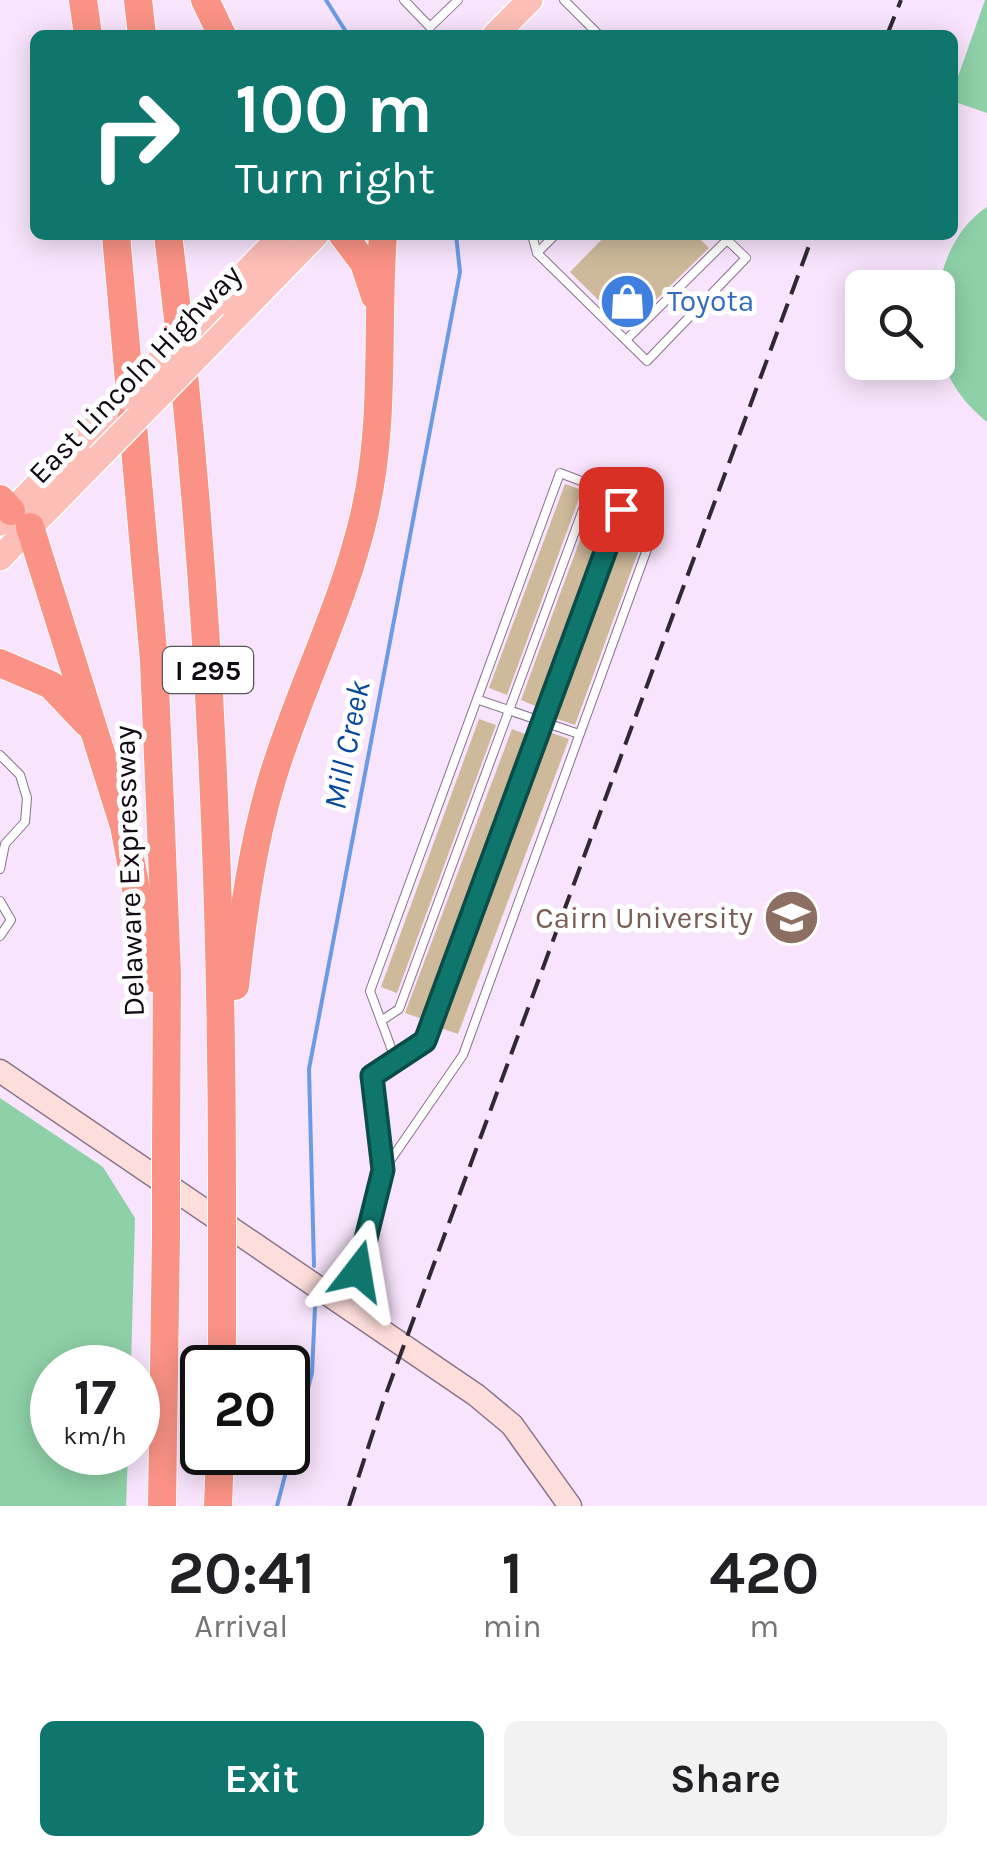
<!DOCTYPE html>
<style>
body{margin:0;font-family:Karla,sans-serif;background:#f2f2f2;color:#202124;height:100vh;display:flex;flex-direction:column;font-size:38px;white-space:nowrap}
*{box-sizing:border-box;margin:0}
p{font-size:32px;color:#757577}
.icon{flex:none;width:55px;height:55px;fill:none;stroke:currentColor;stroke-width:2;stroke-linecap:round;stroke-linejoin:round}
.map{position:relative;height:1506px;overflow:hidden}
.panel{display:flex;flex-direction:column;background:#fff;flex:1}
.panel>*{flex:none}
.top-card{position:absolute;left:30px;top:30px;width:928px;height:210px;border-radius:15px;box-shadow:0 5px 25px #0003;background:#0f766e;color:#fff;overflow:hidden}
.tools{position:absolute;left:845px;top:270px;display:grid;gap:20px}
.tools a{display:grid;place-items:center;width:110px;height:110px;border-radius:15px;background:#fff;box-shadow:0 5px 25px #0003;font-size:50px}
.speed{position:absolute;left:30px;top:1345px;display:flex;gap:20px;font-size:50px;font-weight:700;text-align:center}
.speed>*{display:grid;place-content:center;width:130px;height:130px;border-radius:50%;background:#fff;box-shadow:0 5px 25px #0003;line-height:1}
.speed small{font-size:25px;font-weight:400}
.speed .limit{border:5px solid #111;border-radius:15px;background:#fff;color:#111}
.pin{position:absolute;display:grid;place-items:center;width:85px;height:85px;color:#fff;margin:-42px;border-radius:20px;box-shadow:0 5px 15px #0006}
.me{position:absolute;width:110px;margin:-55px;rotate:14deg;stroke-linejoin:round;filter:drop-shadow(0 0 8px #0008)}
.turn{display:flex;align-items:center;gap:35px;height:210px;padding:0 40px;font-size:45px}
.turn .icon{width:130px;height:130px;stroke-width:2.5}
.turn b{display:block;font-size:70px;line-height:85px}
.eta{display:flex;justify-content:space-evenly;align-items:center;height:170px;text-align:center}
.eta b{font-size:60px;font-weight:700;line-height:70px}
.button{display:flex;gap:20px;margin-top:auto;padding:20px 40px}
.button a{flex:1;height:115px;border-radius:15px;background:#0f766e;color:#fff;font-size:40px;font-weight:700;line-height:115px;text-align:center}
.button a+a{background:#f2f2f2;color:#202124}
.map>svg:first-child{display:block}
.green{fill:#8ed1a8}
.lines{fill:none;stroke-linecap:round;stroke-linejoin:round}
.stream{stroke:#6b9be4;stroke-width:4}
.building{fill:#ceb99a}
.service-casing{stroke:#88728c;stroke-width:10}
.secondary-casing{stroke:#88728c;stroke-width:25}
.primary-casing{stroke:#fff;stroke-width:28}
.motorway-casing{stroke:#fff;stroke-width:30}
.service{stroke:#fff;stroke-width:8}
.secondary{stroke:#fededa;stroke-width:22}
.primary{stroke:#fcbeb6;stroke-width:25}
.motorway{stroke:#fa9285;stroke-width:28}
.rail{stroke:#312834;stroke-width:4;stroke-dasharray:20 10;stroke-linecap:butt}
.primary-bridge-casing{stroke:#fff;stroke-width:28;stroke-linecap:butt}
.motorway-bridge-casing{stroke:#fff;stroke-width:30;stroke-linecap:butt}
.primary-bridge{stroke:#fcbeb6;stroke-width:25}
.motorway-bridge{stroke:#fa9285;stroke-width:28}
.route-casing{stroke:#0a4d48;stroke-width:25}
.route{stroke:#0f766e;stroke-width:18}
.labels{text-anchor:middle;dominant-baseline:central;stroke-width:10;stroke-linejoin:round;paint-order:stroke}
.shield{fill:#fff;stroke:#58535a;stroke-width:2.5}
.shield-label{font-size:28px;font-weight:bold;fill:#110913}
.shop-label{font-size:30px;fill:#366cbe;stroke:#fff;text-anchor:start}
.street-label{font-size:30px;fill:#110913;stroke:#fff}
.education-label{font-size:30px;fill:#785e54;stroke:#fff;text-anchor:end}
.water-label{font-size:32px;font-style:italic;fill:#09499d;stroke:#fff}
</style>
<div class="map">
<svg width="987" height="1506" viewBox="0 0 987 1506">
<rect width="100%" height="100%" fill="#f8e4fc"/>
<g class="green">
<path d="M 985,0 L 987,0 L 987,113 L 952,101 L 953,91 Z"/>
<path d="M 987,207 L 987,422 C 975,412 963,400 955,387 C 922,334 933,242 987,207 Z"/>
<path d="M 0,1098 L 103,1167 L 135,1218 L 131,1367 L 52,1368 L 52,1452 L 128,1453 L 126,1506 L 0,1506 Z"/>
</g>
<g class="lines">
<g class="stream">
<path d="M 326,0 L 348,35"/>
<path d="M 314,1266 L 309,1069 L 460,272 L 456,235"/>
<path d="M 277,1506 L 312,1373 L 315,1307"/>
</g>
</g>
<g class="building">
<path d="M 606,235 L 696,235 L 709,248 L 627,328 L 570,272 Z"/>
<path d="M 565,484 L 582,490 L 507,695 L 489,688 Z"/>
<path d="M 592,507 L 611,514 L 540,708 L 521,700 Z"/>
<path d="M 631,515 L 649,522 L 575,725 L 554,718 L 554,714 L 625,519 L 629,521 Z"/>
<path d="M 479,719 L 496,725 L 397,993 L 381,987 Z"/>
<path d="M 512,729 L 530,736 L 425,1020 L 405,1013 Z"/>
<path d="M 549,732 L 569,739 L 458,1034 L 438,1027 Z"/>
</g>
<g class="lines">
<defs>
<g id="service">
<path d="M 404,0 L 430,27 L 458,0"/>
<path d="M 564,0 L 599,35"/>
<path d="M 532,235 L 537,253"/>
<path d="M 555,235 L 537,253 L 647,361 L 746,258 L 722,235"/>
<path d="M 626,340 L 727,240"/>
<path d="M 479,700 L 579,734"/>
<path d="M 0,755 L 20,775 L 27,798 L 25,822 L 5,844 L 0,869"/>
<path d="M 0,901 L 11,920 L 0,936"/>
<path d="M 381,1021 L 399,1009 L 592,485"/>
<path d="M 383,1171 L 463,1055 L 658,519"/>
<path d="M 343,1302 L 358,1271 L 383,1171 L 372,1076 L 425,1041 L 621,509 L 597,487 L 560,473 L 370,991 L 396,1061"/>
</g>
<path id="secondary" d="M 0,1071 L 476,1395 L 512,1425 L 570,1506"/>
<g id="primary">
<path d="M 495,35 L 530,0"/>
<path d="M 214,305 L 282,235"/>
<path d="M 198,356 L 316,235"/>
<path d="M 0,523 L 124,397"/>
<path d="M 0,558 L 99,457"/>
</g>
<g id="motorway">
<path d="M 83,0 L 88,35"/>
<path d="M 138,0 L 142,35"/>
<path d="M 205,0 L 222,35"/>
<path d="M 116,235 L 154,661 L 167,973 L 166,1153"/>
<path d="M 168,235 C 208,550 222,869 222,1187"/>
<path d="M 343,235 L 364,263 L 375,296"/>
<path d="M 0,499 L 11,511"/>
<path d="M 30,527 L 124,826 L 153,978"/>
<path d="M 0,663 L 51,685 L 87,723"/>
<path d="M 235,986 C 243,915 252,845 273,776 C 300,688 343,606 364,516 C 386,423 376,330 383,235"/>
<path d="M 222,1368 L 222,1279"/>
<path d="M 162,1506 L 166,1236"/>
<path d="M 218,1506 L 220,1452"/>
</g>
</defs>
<use href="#service" class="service-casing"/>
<use href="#secondary" class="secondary-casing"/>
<use href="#primary" class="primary-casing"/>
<use href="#motorway" class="motorway-casing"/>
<use href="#service" class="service"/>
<use href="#secondary" class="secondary"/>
<use href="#primary" class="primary"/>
<use href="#motorway" class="motorway"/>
<g class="rail">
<path d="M 887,35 L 901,0"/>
<path d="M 349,1506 L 383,1402 L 813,235"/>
</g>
<defs>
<g id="primary-bridge">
<path d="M 124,397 L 214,305"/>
<path d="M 99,457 L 198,356"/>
</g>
<g id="motorway-bridge">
<path d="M 166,1153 L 166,1236"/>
<path d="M 222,1279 L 222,1187"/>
</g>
</defs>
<use href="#primary-bridge" class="primary-bridge-casing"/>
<use href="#motorway-bridge" class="motorway-bridge-casing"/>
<use href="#primary-bridge" class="primary-bridge"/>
<use href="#motorway-bridge" class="motorway-bridge"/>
</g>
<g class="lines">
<defs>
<path id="route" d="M 358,1271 L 383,1170 L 372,1076 L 425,1041 L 621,509"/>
</defs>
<use href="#route" class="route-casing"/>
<use href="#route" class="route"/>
</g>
<defs>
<symbol id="shop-disc" viewBox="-11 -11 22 22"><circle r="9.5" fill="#3f7fe0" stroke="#fff"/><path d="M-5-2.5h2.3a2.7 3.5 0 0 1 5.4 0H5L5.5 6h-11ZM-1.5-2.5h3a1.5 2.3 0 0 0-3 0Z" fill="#fff"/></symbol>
<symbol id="university-disc" viewBox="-11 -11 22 22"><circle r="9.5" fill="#8d6e63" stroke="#fff"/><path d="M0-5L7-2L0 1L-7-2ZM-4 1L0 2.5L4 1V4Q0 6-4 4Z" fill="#fff"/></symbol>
</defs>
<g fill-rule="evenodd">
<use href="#shop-disc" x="596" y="270" width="63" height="63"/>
<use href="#university-disc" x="760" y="886" width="63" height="63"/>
</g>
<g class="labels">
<rect class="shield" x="163" y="647" width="90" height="46" rx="8"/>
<g class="shield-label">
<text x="208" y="670">I 295</text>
</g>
<g class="shop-label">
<text x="667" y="301">Toyota</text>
</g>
<g class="street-label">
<text transform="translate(135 374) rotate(-46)">East Lincoln Highway</text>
<text transform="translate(129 871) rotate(-92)">Delaware Expressway</text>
</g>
<g class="education-label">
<text x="753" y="918">Cairn University</text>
</g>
<g class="water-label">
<text transform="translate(347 745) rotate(-79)">Mill Creek</text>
</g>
</g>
</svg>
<div class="tools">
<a><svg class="icon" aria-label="search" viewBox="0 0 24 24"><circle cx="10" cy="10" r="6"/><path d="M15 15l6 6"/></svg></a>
</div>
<div class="speed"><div>17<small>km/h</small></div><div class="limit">20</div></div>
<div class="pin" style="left:621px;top:509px;background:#d93025"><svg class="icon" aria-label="arrive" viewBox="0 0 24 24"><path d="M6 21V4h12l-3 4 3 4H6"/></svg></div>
<svg class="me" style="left:358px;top:1271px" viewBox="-20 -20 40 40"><path d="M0-17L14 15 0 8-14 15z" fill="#0f766e" stroke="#fff" stroke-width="4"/></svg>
<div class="top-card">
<div class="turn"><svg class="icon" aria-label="right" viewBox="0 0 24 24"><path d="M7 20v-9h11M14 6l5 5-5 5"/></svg><div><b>100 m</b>Turn right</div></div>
</div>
</div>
<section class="panel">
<div class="eta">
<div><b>20:41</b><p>Arrival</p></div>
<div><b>1</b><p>min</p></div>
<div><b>420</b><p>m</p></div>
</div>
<div class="button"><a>Exit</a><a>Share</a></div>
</section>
